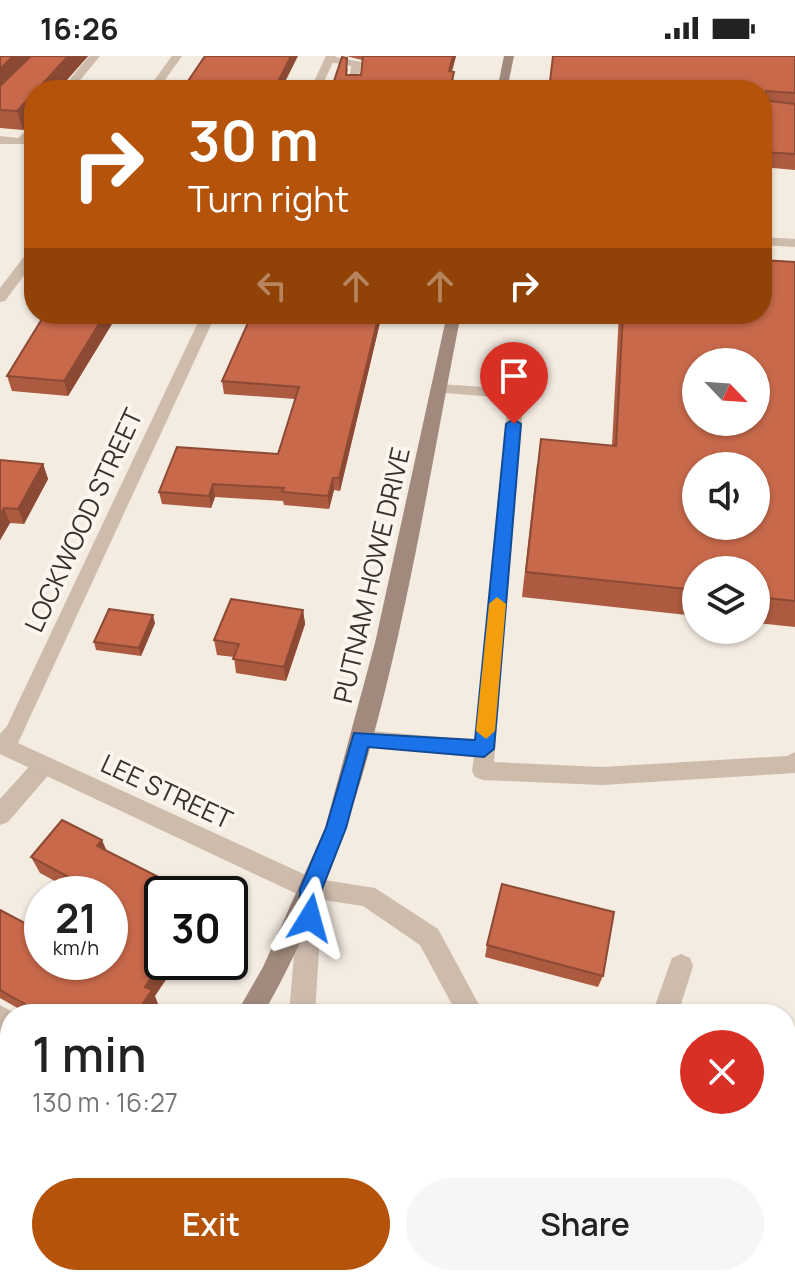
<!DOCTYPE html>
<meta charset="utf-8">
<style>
body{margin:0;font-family:Manrope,sans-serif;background:#f6f6f6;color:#222;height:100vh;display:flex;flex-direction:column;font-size:30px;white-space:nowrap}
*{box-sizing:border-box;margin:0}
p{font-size:26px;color:#767676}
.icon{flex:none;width:44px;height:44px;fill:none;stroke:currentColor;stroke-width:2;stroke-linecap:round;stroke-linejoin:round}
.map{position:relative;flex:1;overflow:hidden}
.drawer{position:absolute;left:0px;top:948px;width:796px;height:282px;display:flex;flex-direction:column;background:#fff;border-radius:32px 32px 0 0;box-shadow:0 2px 6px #0004}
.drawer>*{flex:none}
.top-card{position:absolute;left:24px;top:24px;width:748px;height:244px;border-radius:32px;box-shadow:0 2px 6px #0004;background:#b45309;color:#fff;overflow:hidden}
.needle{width:52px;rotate:115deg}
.controls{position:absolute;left:682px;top:292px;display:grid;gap:16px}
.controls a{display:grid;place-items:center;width:88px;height:88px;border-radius:50%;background:#fff;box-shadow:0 2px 6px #0004;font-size:40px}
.speed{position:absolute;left:24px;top:820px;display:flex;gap:16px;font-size:40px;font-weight:700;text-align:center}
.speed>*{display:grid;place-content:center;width:104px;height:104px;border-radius:50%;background:#fff;box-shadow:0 2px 6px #0004;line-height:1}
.speed small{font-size:20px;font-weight:400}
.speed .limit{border:4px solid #111;border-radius:12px;background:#fff;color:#111}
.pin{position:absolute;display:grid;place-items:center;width:68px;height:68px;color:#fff;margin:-82px -34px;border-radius:50% 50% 50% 0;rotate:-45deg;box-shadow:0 0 8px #0007}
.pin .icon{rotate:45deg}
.me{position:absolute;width:88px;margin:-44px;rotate:8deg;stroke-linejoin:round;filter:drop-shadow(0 0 6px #0008)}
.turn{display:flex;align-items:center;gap:28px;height:168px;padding:0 32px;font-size:36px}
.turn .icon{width:104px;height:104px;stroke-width:2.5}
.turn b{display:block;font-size:56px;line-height:68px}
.lanes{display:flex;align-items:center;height:76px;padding:0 32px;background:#0003;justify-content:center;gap:40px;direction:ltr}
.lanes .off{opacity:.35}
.round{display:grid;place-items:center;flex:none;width:84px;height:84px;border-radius:42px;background:#f6f6f6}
.summary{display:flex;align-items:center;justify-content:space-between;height:136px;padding:0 32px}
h1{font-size:48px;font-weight:600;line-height:60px}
.primary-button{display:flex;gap:16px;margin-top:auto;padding:16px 32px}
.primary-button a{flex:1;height:92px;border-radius:48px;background:#b45309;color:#fff;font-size:32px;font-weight:600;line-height:92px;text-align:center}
.primary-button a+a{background:#f6f6f6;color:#222}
.status{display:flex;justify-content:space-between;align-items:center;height:56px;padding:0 40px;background:#fff;direction:ltr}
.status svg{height:22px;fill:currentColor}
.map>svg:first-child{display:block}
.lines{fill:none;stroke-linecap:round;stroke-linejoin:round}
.lane{fill:#cdbbac;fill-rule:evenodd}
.street{fill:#cdbbac;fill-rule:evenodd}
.secondary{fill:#a18a7d;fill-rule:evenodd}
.rail{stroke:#3b302b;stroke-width:8;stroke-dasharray:3 8;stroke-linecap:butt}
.wall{fill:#ac5a40}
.shaded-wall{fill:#8c4a34}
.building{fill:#c8694b;stroke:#8c4a34;stroke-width:2;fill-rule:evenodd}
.route{fill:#1a73e8;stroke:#114b97;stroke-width:2}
.slow{fill:#f59e0b}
.labels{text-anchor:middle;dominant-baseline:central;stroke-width:8;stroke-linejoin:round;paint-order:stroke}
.street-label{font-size:26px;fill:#3b302b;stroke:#fbf5ee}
</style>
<div class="status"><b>16:26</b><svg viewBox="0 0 49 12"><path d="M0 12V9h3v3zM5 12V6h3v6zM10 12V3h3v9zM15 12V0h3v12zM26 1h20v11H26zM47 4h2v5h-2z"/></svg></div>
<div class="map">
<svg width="795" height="1229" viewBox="0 0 795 1229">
<rect width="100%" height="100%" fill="#f4ebe1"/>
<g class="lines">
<g class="lane">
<path d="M 89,0 L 100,0 L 72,34 L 61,34 Z"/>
<path d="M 330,0 L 361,6 L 358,30 L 349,28 L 351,10 L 325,5 L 325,1 Z"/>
<path d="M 34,68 L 34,78 L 25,88 L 0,88 L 0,80 L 18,82 Z"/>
<path d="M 762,181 L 795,183 L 795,191 L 762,189 Z"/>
<path d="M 438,328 L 516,333 L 524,338 L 494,706 L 602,711 L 787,700 L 795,696 L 795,717 L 602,729 L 483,724 L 475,721 L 472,715 L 474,701 L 353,689 L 349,683 L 353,677 L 360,674 L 475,684 L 508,342 L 432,336 L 432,330 Z"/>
<path d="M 44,700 L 52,703 L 55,709 L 52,715 L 8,766 L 0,769 L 0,743 L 36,703 Z"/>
<path d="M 311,822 L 375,832 L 438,873 L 484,958 L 457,958 L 420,889 L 363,850 L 303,841 L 299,833 L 303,825 Z"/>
<path d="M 681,898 L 690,902 L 693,910 L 678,958 L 652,958 L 672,902 Z"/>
<path d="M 0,949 L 16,958 L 10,958 L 10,982 L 0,977 Z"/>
<path d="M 436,1220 L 466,1220 L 463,1229 L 433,1229 Z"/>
<path d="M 651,1220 L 681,1220 L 679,1229 L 649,1229 Z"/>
</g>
<g class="street">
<path d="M 172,0 L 182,0 L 158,34 L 147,34 Z"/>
<path d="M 326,0 L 336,0 L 320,34 L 310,34 Z"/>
<path d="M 34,193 L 34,206 L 5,245 L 0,246 L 0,232 L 29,194 Z"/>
<path d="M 202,258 L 216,258 L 18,687 L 319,825 L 323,833 L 315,958 L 289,958 L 299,839 L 0,698 L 0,678 L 7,670 Z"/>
<path d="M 229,1220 L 259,1220 L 257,1229 L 227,1229 Z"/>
</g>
<g class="secondary">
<path d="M 504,0 L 514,0 L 507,34 L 497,34 Z"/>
<path d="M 447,258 L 461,258 C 415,488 382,753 263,958 L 236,958 L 263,911 L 325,772 L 375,587 Z"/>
<path d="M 62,1220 L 94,1220 L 90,1229 L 58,1229 Z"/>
</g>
<g class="rail">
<path d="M 786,1048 L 795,1017"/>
<path d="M 733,1229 L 736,1220"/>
</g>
</g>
<g class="wall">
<path d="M 0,0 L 88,0 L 23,74 L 0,72 Z"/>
<path d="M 346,0 L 456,0 L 452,16 L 454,27 L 331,34 L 348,12 L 347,19 L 361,19 L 362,4 Z"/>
<path d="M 795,0 L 795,114 L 762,111 L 762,34 Z"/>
<path d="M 795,206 L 795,571 L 756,567 L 756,514 L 696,514 L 696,560 L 522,541 L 537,408 L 612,389 L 619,258 L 762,258 Z"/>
<path d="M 45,258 L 118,258 L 68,340 L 12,335 L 7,320 Z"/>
<path d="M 382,258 L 340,435 L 334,434 L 329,453 L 284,449 L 283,445 L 215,441 L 211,452 L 162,448 L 159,436 L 278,398 L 295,343 L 224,338 L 222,325 L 273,262 Z"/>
<path d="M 0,404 L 43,408 L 48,423 L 24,468 L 10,467 L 0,484 Z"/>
<path d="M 303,554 L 305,568 L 286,625 L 236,617 L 234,601 L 217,599 L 214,584 Z"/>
<path d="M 155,567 L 141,600 L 96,594 L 94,586 Z"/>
<path d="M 62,764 L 158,948 L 151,958 L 28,958 L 0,942 L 0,854 L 42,906 L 75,836 L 40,817 L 31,801 Z"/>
<path d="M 487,889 L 603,920 L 598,931 L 485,901 Z"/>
<path d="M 572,1220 L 647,1220 L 646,1229 L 569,1229 Z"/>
</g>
<g class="shaded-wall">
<path d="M 13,0 L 35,0 L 0,37 L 0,13 Z"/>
<path d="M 68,0 L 88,0 L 58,34 L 37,34 Z"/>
<path d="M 291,0 L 298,0 L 281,34 L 274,34 Z"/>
<path d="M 453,0 L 456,0 L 448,26 L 449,15 Z"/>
<path d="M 34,37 L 34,61 L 23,74 L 17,55 Z"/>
<path d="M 105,258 L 118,258 L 68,340 L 64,325 Z"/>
<path d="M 379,258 L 382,258 L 340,435 L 339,422 Z"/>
<path d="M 43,408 L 48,423 L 24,468 L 18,453 Z"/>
<path d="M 333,422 L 334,434 L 329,453 L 328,440 Z"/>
<path d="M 213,428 L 215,441 L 211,452 L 209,440 Z"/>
<path d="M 4,452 L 10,467 L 0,484 L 0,458 Z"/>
<path d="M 303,554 L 305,568 L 286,625 L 284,611 Z"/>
<path d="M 153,559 L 155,567 L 141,600 L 139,592 Z"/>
<path d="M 102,784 L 109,800 L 97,790 Z"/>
<path d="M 162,906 L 178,906 L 155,940 L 158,948 L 151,958 L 136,958 L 145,931 Z"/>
</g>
<g class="building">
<path d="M 0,0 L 13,0 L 0,13 Z"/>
<path d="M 31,0 L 68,0 L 37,34 L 34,34 L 34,37 L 17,55 L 0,54 L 0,30 Z"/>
<path d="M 205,0 L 291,0 L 274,34 L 182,34 Z"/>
<path d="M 363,0 L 453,0 L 449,15 L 454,16 L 450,34 L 331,34 L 342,1 L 347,2 L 346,19 L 361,19 Z"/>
<path d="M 553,0 L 795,0 L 795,37 L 766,35 L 763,44 L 795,48 L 795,98 L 762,96 L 762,34 L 549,34 Z"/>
<path d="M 762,204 L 795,206 L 795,545 L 756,541 L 756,514 L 696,514 L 696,534 L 526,516 L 541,383 L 616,390 L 623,258 L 762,258 ZM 696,306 L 756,306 L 756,366 L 696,366 ZM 696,410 L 756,410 L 756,470 L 696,470 Z"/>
<path d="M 45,258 L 105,258 L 64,325 L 7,320 Z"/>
<path d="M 274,258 L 328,259 L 329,258 L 379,258 L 339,422 L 333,422 L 328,440 L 282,436 L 284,432 L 213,428 L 209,440 L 159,436 L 177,391 L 278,398 L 299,331 L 222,325 L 251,260 L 273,262 Z"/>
<path d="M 0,404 L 43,408 L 18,453 L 4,452 L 0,458 Z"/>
<path d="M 231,543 L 303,554 L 284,611 L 233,603 L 239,588 L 214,584 Z"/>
<path d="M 109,553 L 153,559 L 139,592 L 94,586 Z"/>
<path d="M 62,764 L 102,784 L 97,790 L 192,838 L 162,838 L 162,906 L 145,931 L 152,934 L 136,958 L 43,958 L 0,934 L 0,854 L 42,876 L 42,906 L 110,906 L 110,838 L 74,838 L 82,828 L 31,801 Z"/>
<path d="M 502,828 L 614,856 L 603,920 L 487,889 Z"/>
<path d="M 574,1220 L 647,1220 L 646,1229 L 572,1229 Z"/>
</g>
<path class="route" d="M 514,363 L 521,368 L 494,693 L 484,701 L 368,691 L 346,772 L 322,833 L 317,869 L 310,872 L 302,869 L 299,862 L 300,833 L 326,772 L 354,677 L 475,684 L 506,368 Z"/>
<path class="slow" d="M 497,541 L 506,548 L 495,675 L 486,683 L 476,675 L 489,548 Z"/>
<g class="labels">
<g class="street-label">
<text transform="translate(83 464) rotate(-65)">LOCKWOOD STREET</text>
<text transform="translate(371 519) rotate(-77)">PUTNAM HOWE DRIVE</text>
<text transform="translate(167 735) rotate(25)">LEE STREET</text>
</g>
</g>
</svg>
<div class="controls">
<a><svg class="needle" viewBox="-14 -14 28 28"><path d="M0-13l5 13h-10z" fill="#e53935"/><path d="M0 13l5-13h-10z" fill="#767676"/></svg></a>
<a><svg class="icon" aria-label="sound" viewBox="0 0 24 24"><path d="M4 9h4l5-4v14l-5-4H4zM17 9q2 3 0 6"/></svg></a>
<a><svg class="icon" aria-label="layers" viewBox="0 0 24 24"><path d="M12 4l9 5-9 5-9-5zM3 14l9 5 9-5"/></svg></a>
</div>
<div class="speed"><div>21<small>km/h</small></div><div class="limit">30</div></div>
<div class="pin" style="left:514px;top:368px;background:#d93025"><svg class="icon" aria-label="arrive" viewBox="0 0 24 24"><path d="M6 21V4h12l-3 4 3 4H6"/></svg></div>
<svg class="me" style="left:310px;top:862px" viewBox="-20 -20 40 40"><path d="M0-17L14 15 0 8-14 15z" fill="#1a73e8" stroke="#fff" stroke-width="4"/></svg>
<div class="top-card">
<div class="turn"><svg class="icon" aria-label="right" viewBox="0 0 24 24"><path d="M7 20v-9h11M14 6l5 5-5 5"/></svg><div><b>30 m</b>Turn right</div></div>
<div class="lanes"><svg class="icon off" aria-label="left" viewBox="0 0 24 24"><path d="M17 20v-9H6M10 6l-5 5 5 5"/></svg><svg class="icon off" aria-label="ahead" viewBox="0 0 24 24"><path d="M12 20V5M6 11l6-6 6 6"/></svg><svg class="icon off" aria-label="ahead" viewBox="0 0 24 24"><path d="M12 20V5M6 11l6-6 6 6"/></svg><svg class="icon" aria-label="right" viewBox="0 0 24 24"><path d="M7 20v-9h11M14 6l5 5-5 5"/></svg></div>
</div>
<section class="drawer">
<div class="summary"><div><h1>1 min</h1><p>130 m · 16:27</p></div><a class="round" style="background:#d93025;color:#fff"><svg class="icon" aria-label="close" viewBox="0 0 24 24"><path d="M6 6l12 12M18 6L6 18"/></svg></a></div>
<div class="primary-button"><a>Exit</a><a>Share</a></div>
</section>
</div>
